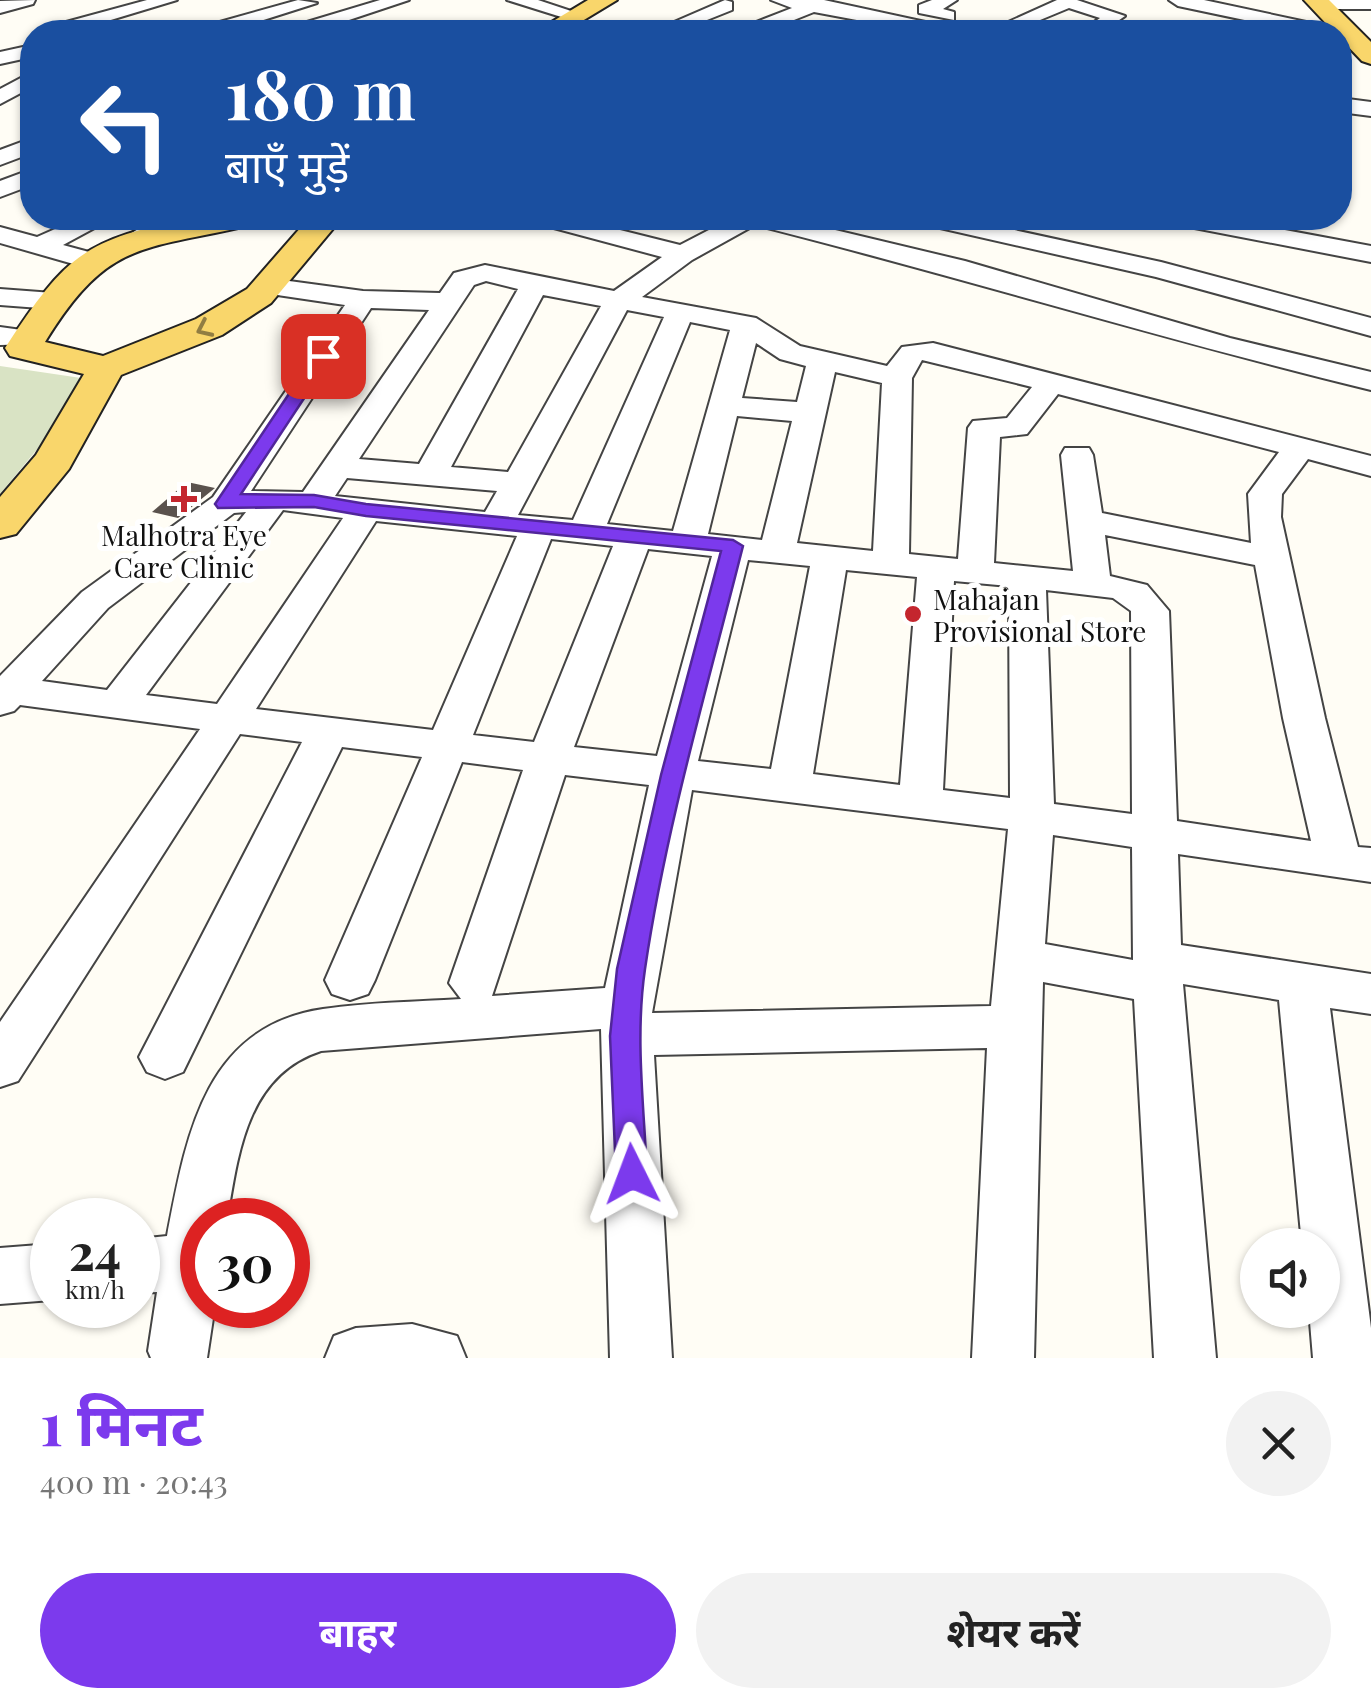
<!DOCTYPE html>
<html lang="hi">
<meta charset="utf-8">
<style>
body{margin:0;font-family:"Playfair Display","Noto Sans Devanagari",serif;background:#f2f2f2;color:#222;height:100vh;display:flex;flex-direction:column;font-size:38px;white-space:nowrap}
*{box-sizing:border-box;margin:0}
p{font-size:32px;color:#767676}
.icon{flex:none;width:55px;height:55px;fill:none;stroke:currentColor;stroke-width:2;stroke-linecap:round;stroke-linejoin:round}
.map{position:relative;height:1358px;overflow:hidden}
.sheet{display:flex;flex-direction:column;background:#fff;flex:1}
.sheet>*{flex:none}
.hud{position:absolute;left:20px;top:20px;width:1332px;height:210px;border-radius:40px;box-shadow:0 2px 8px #0004;background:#1a4fa0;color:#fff;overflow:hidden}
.controls{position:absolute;left:1240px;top:1228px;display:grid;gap:20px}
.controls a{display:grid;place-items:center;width:100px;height:100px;border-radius:50%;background:#fff;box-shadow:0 2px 8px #0004;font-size:50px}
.speed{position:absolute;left:30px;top:1198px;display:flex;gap:20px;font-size:50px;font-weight:700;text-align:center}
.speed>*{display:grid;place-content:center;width:130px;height:130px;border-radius:50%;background:#fff;box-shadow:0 2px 8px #0004;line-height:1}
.speed small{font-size:25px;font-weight:400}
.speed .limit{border:15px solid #d22;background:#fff;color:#111}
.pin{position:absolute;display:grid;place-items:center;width:85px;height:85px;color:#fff;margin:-42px;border-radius:20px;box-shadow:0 5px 15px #0006}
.me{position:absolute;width:110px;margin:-55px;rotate:357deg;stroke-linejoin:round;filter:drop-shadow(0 0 8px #0008)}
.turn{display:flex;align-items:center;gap:35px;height:210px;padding:0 40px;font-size:45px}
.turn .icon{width:130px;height:130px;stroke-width:2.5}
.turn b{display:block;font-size:70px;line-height:85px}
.round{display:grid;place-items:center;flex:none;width:105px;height:105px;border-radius:52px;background:#f2f2f2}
.summary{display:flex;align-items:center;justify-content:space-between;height:170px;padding:0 40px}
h1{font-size:60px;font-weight:700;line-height:75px;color:#7c3aed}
.primary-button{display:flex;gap:20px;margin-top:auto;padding:20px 40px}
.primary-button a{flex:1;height:115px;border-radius:60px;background:#7c3aed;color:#fff;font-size:40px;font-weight:700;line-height:115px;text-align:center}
.primary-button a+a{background:#f2f2f2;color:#222}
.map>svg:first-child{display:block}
.cemetery{fill:#d9e3c4}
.building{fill:#5a524d}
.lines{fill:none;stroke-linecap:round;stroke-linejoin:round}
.minor-casing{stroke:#444;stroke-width:4}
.major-casing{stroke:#222;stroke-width:4}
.minor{fill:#fff;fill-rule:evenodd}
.major{fill:#f9d66b;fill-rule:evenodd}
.oneway{stroke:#917d42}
.route{fill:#7c3aed;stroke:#51269a;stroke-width:2.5}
.poi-dot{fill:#c4262e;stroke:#fff;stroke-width:4}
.labels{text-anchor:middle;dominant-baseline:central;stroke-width:10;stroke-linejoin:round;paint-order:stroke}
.poi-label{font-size:28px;fill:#111;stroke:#fff}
</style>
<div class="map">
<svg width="1371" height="1358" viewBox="0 0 1371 1358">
<rect width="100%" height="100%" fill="#fffdf5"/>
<path class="cemetery" d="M 0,366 L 81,378 L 53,430 L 0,494 Z"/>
<path class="building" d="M 187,482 L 215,488 L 178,518 L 152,512 Z"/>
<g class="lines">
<defs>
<g id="minor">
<path d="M 35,0 L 33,4 L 0,13 L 0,1 Z"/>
<path d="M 147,0 L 177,0 L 71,32 L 41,32 L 44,28 Z"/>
<path d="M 298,0 L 317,3 L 226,32 L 166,32 L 176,26 L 209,25 Z"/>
<path d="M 380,0 L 409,0 L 313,32 L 284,32 L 287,28 Z"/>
<path d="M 507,0 L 538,0 L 583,15 L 574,21 Z"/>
<path d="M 725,0 L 732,2 L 732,10 L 677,32 L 651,32 Z"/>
<path d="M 771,0 L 824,0 L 930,23 L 933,27 L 921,32 L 814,12 L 764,32 L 739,32 L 741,28 L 792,8 Z"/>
<path d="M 932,0 L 957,0 L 943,9 L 954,12 L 954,20 L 919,13 L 919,5 Z"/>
<path d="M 1057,0 L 1077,0 L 1125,16 L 1102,32 L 1080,32 L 1100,18 L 1069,8 L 1011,32 L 986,32 Z"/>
<path d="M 1169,0 L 1204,0 L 1325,26 L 1335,32 L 1301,32 L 1178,6 Z"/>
<path d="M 1312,0 L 1371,0 L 1371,9 L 1319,9 L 1312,7 Z"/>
<path d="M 32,45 L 32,57 L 0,64 L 0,52 Z"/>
<path d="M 32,72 L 32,87 L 0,104 L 0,89 Z"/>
<path d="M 1340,98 L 1371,102 L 1371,116 L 1340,112 Z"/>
<path d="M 32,138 L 32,153 L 0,165 L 0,150 Z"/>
<path d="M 32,169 L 32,185 L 0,197 L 0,181 Z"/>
<path d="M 80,218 L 113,218 L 63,245 L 100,255 L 104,261 L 100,267 L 91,269 L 0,243 L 0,227 L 37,237 Z"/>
<path d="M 156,218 L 187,218 L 144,245 L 126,245 L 122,239 Z"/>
<path d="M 532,218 L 572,218 L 680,245 L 732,218 L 785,218 L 965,261 L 1230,338 L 1371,372 L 1371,390 C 1164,340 962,277 755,225 L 692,260 L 642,297 L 756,318 L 800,346 L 887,366 L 902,347 L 933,343 L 1371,456 L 1371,476 L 1308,459 L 1282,494 L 1281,517 L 1325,718 L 1358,847 L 1371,848 L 1371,882 L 1178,854 L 1181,945 L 1371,974 L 1371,1014 L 1330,1008 L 1371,1328 L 1371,1358 L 1313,1358 L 1309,1310 L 1322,1310 L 1322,1245 L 1302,1245 L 1279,1000 L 1183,984 L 1216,1358 L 1154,1358 L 1134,999 L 1043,982 L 1034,1358 L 972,1358 L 987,1048 L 654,1055 L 672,1358 L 610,1358 L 601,1029 L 321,1051 C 247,1075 238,1153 227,1220 L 202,1220 L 202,1305 L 215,1305 L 207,1358 L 151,1358 L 148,1351 L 157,1292 L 138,1293 L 138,1239 L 167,1236 C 186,1137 204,1026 323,1009 C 369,1002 416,1002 461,999 L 449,983 L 523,770 L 462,762 L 375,980 L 368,994 L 350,1000 L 332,994 L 325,980 L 422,757 L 342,747 L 183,1072 L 165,1079 L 147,1072 L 139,1057 L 302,742 L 240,734 L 18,1081 L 0,1087 L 0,1022 L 200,729 L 20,705 L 14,711 L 0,715 L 0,676 L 82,592 L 213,497 L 345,305 L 257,292 L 253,286 L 257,280 L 267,278 L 363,291 L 440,293 L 454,273 L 485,265 L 614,291 L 662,257 L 535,223 ZM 486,281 L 518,289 L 419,464 L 359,459 L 474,285 ZM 543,295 L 601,306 L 508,472 L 451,467 ZM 371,308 L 429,310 L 303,492 L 251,491 ZM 627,310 L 664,317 L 573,520 L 518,515 ZM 690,322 L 730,330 L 673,531 L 607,524 ZM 756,343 L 780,359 L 806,366 L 797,402 L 742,398 ZM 922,360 L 1032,387 L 1007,418 L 973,421 L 968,428 L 958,559 L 909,554 L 912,378 ZM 835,372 L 882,383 L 873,551 L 797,543 ZM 1058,394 L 1279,452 L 1248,494 L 1251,543 L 1102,513 L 1093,455 L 1089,448 L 1065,448 L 1061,455 L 1073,571 L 994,563 L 1000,437 L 1027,434 ZM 737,416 L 792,421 L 762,540 L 708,534 ZM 347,478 L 497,491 L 485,512 L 335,496 ZM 283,510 L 343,518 L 217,704 L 146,695 ZM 246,512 L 107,690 L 42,681 L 108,608 L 234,513 ZM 376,521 L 517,536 L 433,730 L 256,709 ZM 1105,535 L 1255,565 L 1283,718 L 1311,841 L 1177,821 L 1169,611 L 1147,585 L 1110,576 ZM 551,539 L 613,546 L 534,742 L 473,735 ZM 648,549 L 712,556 L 657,756 L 574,747 ZM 748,560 L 810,566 L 771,769 L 698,761 ZM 846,570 L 917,577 L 900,785 L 813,774 ZM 954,581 L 1009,586 L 1010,798 L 943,790 ZM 1046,590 L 1113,598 L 1131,611 L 1132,814 L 1054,804 ZM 565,775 L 649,785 L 605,988 L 492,996 ZM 692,790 L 1008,829 L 991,1006 L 652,1013 ZM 1053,835 L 1132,847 L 1133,960 L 1045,944 Z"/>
<path d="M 914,218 L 959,218 L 1161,262 L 1371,318 L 1371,336 L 1156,277 L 918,223 Z"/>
<path d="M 1171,218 L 1221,218 L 1371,246 L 1371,262 L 1184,226 Z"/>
<path d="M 0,289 L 53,293 L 67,301 L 53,309 L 0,305 Z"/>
<path d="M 0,327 L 36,332 L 41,338 L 36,344 L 0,345 Z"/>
<path d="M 52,1244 L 52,1300 L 0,1304 L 0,1248 Z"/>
<path d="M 412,1324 L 457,1336 L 466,1358 L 325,1358 L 334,1336 L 356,1328 Z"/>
</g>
<g id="major">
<path d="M 588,0 L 617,0 L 564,32 L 535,32 Z"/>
<path d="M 1304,0 L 1329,0 L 1371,42 L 1371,64 L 1362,61 L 1340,38 L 1340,32 L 1334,32 Z"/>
<path d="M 194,218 L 256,218 L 251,225 C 143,251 109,238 45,342 L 103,356 L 196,319 L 247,289 L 309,218 L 342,218 L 271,303 L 222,335 L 121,375 L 69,469 L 16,534 L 0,538 L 0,497 L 36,455 L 84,374 L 10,356 L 5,348 C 66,255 84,239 194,218 Z"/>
</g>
</defs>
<use href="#minor" class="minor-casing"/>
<use href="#major" class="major-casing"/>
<use href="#minor" class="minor"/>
<use href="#major" class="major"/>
</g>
<defs><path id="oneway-chevron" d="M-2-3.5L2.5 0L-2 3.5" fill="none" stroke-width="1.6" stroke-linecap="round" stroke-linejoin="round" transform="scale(2.5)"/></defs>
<use class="oneway" href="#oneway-chevron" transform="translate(204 329) rotate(155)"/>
<path class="route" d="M 323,351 L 332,356 L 241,494 L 314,495 L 366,504 L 733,540 L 743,546 C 708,685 666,826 645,969 C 635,1037 644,1106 647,1174 L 643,1184 L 632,1188 L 620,1184 L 616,1174 L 610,1036 L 617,969 L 661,775 L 721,551 L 366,516 L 314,507 L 218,508 L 215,504 L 317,352 Z"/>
<g class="poi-dot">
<path d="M179 484h10v10h10v10h-10v10h-10v-10h-10v-10h10z"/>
<circle cx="913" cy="614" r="10"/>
</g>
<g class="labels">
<g class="poi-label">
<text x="184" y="534">Malhotra Eye<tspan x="184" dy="32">Care Clinic</tspan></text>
<text x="933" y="598" text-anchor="start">Mahajan<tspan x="933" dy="32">Provisional Store</tspan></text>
</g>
</g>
</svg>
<div class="controls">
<a><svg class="icon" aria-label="sound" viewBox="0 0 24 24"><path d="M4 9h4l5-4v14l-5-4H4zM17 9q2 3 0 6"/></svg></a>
</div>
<div class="speed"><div>24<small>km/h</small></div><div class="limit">30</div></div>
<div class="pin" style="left:323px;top:356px;background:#d93025"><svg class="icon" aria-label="arrive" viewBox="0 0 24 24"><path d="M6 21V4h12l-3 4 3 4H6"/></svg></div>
<svg class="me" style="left:632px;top:1174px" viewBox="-20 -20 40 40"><path d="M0-17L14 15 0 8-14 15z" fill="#7c3aed" stroke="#fff" stroke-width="4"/></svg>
<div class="hud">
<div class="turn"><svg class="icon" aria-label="left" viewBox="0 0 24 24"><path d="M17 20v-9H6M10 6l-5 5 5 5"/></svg><div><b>180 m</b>बाएँ मुड़ें</div></div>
</div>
</div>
<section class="sheet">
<div class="summary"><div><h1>1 मिनट</h1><p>400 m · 20:43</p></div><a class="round"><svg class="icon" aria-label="close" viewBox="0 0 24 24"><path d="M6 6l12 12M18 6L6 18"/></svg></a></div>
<div class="primary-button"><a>बाहर</a><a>शेयर करें</a></div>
</section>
